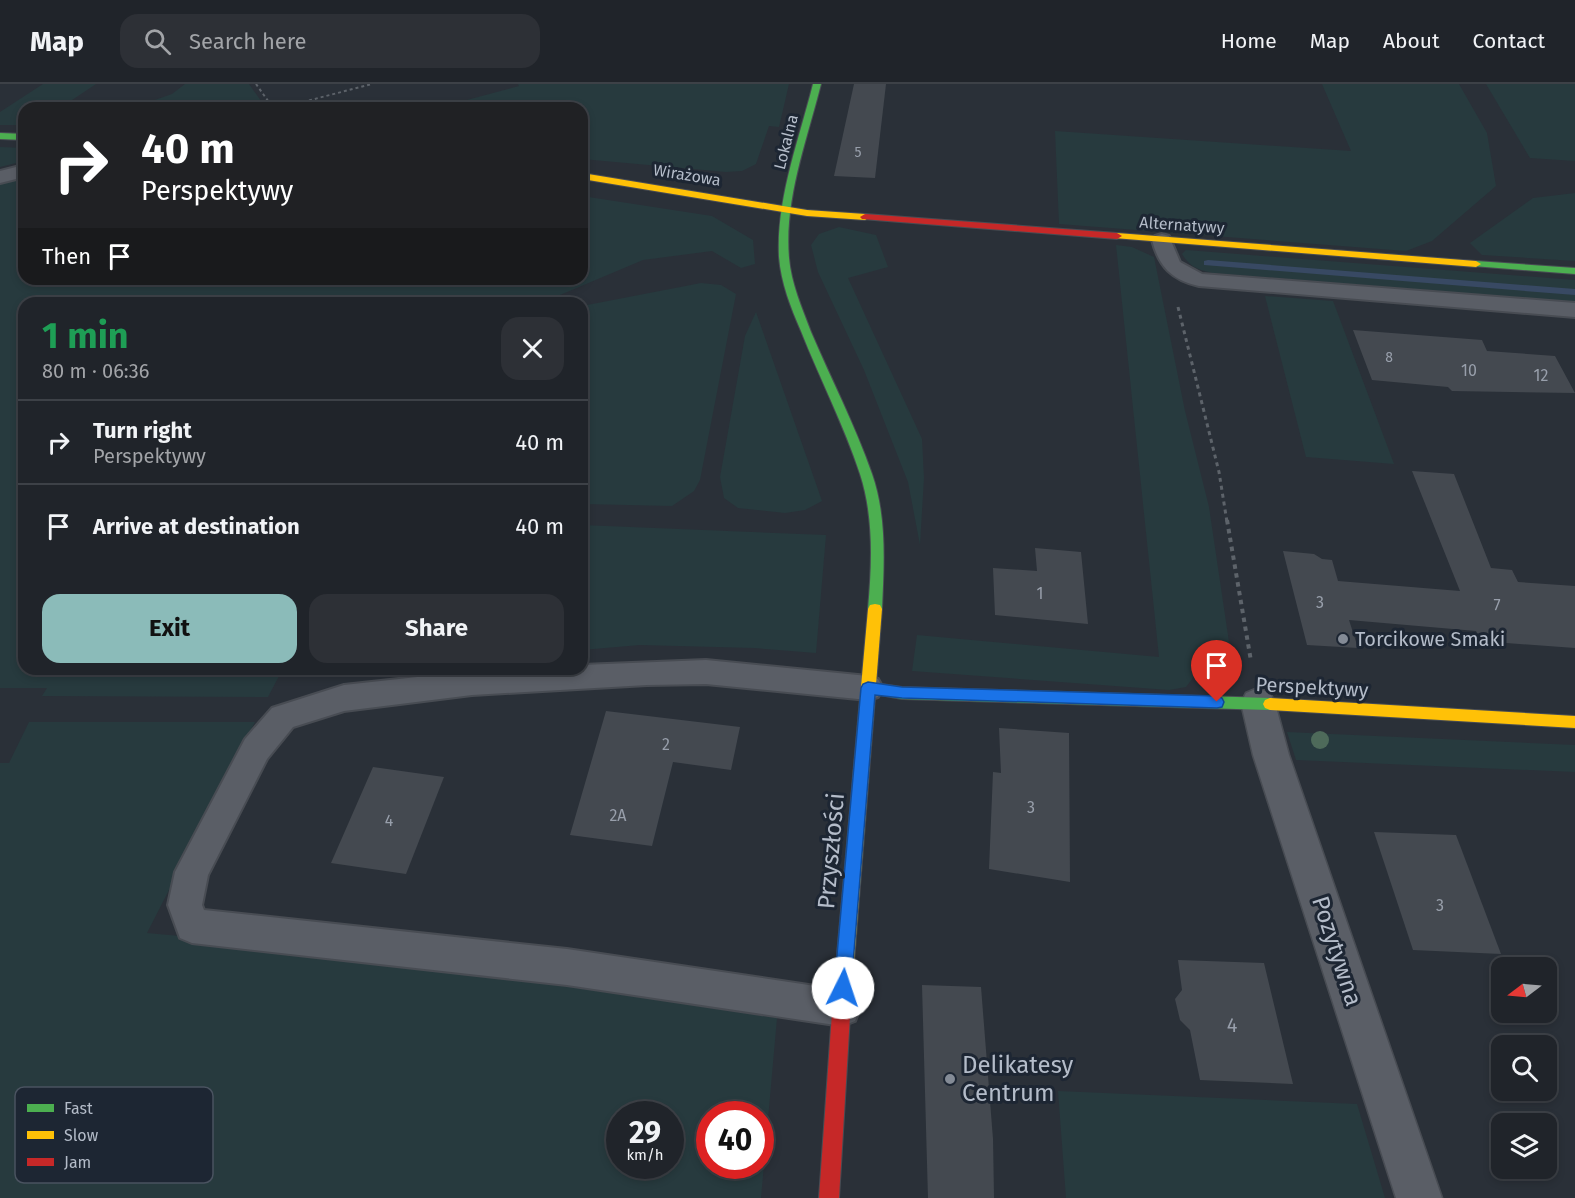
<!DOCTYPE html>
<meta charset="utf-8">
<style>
body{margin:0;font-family:"Fira Sans",sans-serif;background:#2d3036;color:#f1f3f6;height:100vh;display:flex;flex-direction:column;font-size:22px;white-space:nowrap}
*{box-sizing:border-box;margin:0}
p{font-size:20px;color:#a2a4a8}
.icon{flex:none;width:33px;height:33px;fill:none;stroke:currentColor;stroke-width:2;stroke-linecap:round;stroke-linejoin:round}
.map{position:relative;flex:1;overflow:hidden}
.drawer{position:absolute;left:18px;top:213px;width:570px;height:378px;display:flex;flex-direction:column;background:#20242a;border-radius:18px;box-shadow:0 3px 9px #0003,0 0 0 2px #3d4147}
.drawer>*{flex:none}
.banner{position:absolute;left:18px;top:18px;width:570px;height:183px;border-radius:18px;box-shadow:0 3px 9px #0003,0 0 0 2px #3d4147;background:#202124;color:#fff;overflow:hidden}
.needle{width:39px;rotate:254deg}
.controls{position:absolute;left:1491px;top:873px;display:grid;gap:12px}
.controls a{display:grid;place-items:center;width:66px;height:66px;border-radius:12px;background:#20242a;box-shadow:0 3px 9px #0003,0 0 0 2px #3d4147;font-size:30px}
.speed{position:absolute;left:606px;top:1017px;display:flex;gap:12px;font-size:30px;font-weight:700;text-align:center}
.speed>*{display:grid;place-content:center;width:78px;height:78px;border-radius:50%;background:#20242a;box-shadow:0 3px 9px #0003,0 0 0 2px #3d4147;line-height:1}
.speed small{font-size:15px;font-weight:400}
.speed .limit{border:9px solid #d22;background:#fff;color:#111}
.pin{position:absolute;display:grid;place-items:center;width:51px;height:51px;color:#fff;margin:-62px -26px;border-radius:50% 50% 50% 0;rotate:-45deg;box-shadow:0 0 6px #0007}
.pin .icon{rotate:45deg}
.me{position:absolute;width:66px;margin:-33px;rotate:4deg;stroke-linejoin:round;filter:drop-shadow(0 0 4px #0008)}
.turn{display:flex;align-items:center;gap:21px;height:126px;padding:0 24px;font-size:27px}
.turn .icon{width:78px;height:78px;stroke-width:2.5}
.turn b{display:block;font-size:42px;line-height:51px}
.then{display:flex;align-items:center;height:57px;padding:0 24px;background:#0003;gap:12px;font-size:22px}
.round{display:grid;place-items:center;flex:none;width:63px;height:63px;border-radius:18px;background:#2d3036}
.overview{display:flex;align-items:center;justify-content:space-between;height:102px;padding:0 24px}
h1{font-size:36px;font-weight:700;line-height:45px;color:#1e9e55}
.action{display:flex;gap:12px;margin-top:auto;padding:12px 24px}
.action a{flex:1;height:69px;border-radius:18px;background:#8bbbb9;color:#111;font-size:24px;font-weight:700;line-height:69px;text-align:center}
.action a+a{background:#2d3036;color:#f1f3f6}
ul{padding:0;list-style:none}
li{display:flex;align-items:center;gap:18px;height:84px;padding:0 24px;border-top:2px solid #3d4147}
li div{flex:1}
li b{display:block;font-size:22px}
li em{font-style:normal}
header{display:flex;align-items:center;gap:36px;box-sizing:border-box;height:84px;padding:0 30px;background:#20242a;border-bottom:2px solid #3d4147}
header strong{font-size:28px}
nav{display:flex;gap:33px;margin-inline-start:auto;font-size:21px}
.search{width:420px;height:54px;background:#2d3036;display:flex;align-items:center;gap:15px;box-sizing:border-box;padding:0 21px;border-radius:18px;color:#a2a4a8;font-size:22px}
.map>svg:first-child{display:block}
.green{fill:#273a3e;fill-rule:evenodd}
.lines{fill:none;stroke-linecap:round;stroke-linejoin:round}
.stream{fill:#384963;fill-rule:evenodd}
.building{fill:#444950}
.lane-casing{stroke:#484c53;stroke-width:4}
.street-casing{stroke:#484c53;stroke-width:3}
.fast-casing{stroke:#484c53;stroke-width:2}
.slow-casing{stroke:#484c53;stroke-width:2}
.jam-casing{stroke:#484c53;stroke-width:2}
.path-far2{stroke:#5d636a;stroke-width:2;stroke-dasharray:3 3;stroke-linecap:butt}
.path-far1{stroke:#5d636a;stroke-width:3;stroke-dasharray:4 4;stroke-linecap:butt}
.path{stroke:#5d636a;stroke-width:4;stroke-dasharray:4.5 4.5;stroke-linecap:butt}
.lane{fill:#5a5e66;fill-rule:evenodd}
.street{fill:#5a5e66;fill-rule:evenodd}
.fast{fill:#4caf50;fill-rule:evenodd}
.slow{fill:#ffc107;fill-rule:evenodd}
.jam{fill:#c62828;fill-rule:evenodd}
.tree{fill:#4e6a5a}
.route{fill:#1a73e8;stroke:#114b97;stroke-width:1.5}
.poi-dot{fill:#848b96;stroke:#1d2633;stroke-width:2}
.labels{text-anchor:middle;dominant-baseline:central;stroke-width:6;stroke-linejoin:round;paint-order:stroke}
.far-number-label{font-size:14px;fill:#989fab}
.far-street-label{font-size:16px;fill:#b4bcc9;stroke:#1d2633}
.number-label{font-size:16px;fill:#989fab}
.poi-label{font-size:20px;fill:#b4bcc9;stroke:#1d2633;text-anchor:start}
.street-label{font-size:20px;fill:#b4bcc9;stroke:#1d2633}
.near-number-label{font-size:20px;fill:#989fab}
.near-street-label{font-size:24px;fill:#b4bcc9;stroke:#1d2633}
.near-poi-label{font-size:24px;fill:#b4bcc9;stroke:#1d2633;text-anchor:start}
.key{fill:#1d2633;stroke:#4a5360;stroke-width:1.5}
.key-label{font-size:16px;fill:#b4bcc9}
</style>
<header>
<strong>Map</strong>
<div class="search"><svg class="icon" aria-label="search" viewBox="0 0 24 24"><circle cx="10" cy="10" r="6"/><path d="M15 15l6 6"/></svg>Search here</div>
<nav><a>Home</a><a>Map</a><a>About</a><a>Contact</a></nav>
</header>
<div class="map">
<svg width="1575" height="1114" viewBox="0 0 1575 1114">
<rect width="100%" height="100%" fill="#2a3038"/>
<g class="green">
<path d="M 43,0 L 96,0 L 60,24 L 24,24 L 24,41 L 0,41 L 0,28 Z"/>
<path d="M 185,0 L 249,0 L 266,24 L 132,24 L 172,10 Z"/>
<path d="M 518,0 L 789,0 L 779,43 L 769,42 L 756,80 L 742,87 L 726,88 L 582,75 L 582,24 L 437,24 L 519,2 Z"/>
<path d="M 1322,0 L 1459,0 L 1487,49 L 1496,102 L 1432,157 L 1406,167 L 1059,140 L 1055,47 L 1351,67 Z"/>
<path d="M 1486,0 L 1575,0 L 1575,77 L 1530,74 Z"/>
<path d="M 0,63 L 24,64 L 24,77 L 0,83 Z"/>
<path d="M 24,93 L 24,195 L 582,195 L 582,112 L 712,132 L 753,156 L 755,180 L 741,184 L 712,167 L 643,176 L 560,211 L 530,219 L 24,219 L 24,585 L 349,585 L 279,592 L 268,613 L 42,612 L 47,604 L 0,604 L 0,99 Z"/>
<path d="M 1575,109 L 1575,177 L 1482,171 L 1470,159 L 1533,114 Z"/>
<path d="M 839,143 L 876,151 L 888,183 L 848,194 L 922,355 L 924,394 L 920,461 L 908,398 L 864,286 L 818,188 L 811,161 L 819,150 Z"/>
<path d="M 1116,161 L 1132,163 L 1154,173 L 1185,327 L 1209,423 L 1233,585 L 1204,579 L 1186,603 L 1169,606 L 912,587 L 917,551 L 1159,573 Z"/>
<path d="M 1186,166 L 1575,196 L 1575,218 L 1213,189 C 1198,186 1190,183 1182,170 Z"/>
<path d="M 701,199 L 721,201 L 736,210 L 700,396 L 694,407 L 672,422 L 582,420 L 582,222 Z"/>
<path d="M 1265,212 L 1333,217 L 1394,380 L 1306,373 Z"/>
<path d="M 756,228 L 822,417 L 805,426 L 785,429 L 738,424 L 724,414 L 720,393 L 745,252 Z"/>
<path d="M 582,441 L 826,451 L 816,569 L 754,564 L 640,561 L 582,566 Z"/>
<path d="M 29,638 L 255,638 L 147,849 L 309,864 L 777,934 L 761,1114 L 0,1114 L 0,679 L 9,679 ZM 620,1030 L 670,1030 L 670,1082 L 620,1082 ZM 710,1030 L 760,1030 L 760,1082 L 710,1082 Z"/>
<path d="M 1287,648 L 1575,661 L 1575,688 L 1296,676 Z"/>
<path d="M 1058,1007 L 1357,1020 L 1385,1114 L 1066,1114 Z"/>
</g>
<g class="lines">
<path class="stream" d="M 1208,176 L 1575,205 L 1575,211 L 1204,181 L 1204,177 Z"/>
</g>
<g class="building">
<path d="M 854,0 L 886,0 L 875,94 L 834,92 Z"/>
<path d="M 1353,246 L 1482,256 L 1487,267 L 1555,272 L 1575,309 L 1452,307 L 1448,303 L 1372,296 Z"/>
<path d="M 1412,387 L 1454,390 L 1491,484 L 1512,486 L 1518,498 L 1575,502 L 1575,564 L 1480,557 L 1476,547 L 1349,536 L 1358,564 L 1307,561 L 1283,467 L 1314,470 L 1322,475 L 1332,476 L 1338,497 L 1460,507 Z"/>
<path d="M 1035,464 L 1081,468 L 1088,540 L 995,531 L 993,484 L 1037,487 Z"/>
<path d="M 606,627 L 740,643 L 731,686 L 673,678 L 652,762 L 570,751 Z"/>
<path d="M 999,644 L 1069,649 L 1070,798 L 989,785 L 993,688 L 1001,689 Z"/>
<path d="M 373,683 L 444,693 L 406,790 L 331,779 Z"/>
<path d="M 1374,748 L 1456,751 L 1501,870 L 1413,866 Z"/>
<path d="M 1178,876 L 1264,879 L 1293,1000 L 1200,996 L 1190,946 L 1180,936 L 1175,915 L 1182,906 Z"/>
<path d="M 922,901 L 981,903 L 993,1055 L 994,1114 L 928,1114 Z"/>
</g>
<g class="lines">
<defs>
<g id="lane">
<path d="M 24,81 L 24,93 L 0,99 L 0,87 Z"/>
<path d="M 1162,150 L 1169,152 L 1180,178 L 1202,190 L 1575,219 L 1575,233 L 1199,202 C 1172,196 1159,183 1152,156 L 1155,152 Z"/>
<path d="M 706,576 L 868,592 L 878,595 L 883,604 L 878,613 L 868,616 L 706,600 L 647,601 L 472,611 L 344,627 L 293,643 L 267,675 L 208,791 L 202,821 L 204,826 L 567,865 L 842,906 L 855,911 L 860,924 L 855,937 L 842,942 L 567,901 L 192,859 L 180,854 L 168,821 L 175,788 L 245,655 L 272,624 L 344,601 L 472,587 L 582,585 L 582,581 Z"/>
</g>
<path id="street" d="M 1258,604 L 1270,609 L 1275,619 L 1289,671 L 1442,1114 L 1396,1114 L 1253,671 L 1241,619 L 1246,609 Z"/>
<g id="fast">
<path d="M 813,0 L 821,0 C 807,56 784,115 789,174 C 791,199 802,224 811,248 C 831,295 855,341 872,390 C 887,433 884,480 882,525 L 880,529 L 870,529 L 868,525 C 872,480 874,433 860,390 C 844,341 820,295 801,247 C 791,224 781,199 779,173 C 776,115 799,56 813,0 Z"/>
<path d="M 0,49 L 24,50 L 24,56 L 0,55 Z"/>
<path d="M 1476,177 L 1575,184 L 1575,190 L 1473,182 L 1473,178 Z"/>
<path d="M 868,598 L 902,603 L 1270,614 L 1275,616 L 1277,620 L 1275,624 L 1270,626 L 902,615 L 863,608 L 861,604 L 863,600 Z"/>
</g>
<g id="slow">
<path d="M 582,89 L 807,126 L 865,130 L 870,133 L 865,136 L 807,132 L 582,95 Z"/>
<path d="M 1117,149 L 1476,177 L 1481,180 L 1476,183 L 1114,154 L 1114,150 Z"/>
<path d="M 875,520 L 880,521 L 882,525 L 851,915 L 848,921 L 842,924 L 836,921 L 833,915 L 868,525 L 870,521 Z"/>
<path d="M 1270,614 L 1575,632 L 1575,644 L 1270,626 L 1265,624 L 1263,620 L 1265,616 Z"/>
</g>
<g id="jam">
<path d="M 865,130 L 1117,149 L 1122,152 L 1117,155 L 862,135 L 860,133 Z"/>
<path d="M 842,906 L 848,909 L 851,915 L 839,1114 L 819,1114 L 833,915 L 836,909 Z"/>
</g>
</defs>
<use href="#lane" class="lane-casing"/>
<use href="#street" class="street-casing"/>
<use href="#fast" class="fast-casing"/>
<use href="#slow" class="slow-casing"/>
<use href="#jam" class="jam-casing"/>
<g class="path-far2">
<path d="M 256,0 L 273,24"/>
<path d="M 280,24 L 372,0"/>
</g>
<path class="path-far1" d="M 1178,223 L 1219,388 L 1227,438"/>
<path class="path" d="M 1227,436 L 1251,577"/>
<use href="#lane" class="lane"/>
<use href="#street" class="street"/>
<use href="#fast" class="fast"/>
<use href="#slow" class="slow"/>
<use href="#jam" class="jam"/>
</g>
<circle class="tree" cx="1320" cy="656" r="9"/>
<path class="route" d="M 868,598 L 902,603 L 1217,612 L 1222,614 L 1224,618 L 1222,623 L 1217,624 L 902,614 L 875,611 L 851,904 L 849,910 L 843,913 L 837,910 L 834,904 L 861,604 L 863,600 Z"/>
<g class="poi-dot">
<circle cx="1343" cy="555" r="6"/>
<circle cx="950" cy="995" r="6"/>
</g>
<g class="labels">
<g class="far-number-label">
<text x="858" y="68">5</text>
<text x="1389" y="273">8</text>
</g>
<g class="far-street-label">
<text transform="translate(786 58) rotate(-76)">Lokalna</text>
<text transform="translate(687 91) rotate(9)">Wirażowa</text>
<text transform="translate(1182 141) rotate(4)">Alternatywy</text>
</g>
<g class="number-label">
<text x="1469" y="286">10</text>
<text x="1541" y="291">12</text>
<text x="1040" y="509">1</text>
<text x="1320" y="518">3</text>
<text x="1497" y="521">7</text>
<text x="666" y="660">2</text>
<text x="1031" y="723">3</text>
<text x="618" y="731">2A</text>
<text x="389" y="736">4</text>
<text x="1440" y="821">3</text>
</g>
<g class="poi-label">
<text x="1355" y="555">Torcikowe Smaki</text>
</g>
<g class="street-label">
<text transform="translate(1312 603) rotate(3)">Perspektywy</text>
</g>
<g class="near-number-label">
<text x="1232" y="941">4</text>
</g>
<g class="near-street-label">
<text transform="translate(831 767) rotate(-85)">Przyszłości</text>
<text transform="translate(1337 867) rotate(72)">Pozytywna</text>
</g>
<g class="near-poi-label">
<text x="962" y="981">Delikatesy<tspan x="962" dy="28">Centrum</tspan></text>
</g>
</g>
<rect x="15" y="1003" width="198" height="96" rx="9" class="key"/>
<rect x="27" y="1020" width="27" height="8" fill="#4caf50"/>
<rect x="27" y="1047" width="27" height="8" fill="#ffc107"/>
<rect x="27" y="1074" width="27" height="8" fill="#c62828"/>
<g class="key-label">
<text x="64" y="1030">Fast</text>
<text x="64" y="1057">Slow</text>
<text x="64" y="1084">Jam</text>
</g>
</svg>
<div class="controls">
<a><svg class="needle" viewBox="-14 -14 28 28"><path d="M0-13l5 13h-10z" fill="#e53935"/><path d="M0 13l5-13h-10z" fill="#a2a4a8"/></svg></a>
<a><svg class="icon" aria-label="search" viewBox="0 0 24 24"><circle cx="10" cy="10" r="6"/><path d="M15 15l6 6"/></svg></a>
<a><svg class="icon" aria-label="layers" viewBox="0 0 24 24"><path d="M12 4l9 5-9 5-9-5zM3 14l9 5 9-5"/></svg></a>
</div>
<div class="speed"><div>29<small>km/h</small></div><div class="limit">40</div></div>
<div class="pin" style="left:1217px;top:618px;background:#d93025"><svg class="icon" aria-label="arrive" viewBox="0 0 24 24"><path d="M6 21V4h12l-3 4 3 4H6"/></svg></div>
<svg class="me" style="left:843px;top:904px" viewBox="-20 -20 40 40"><circle r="19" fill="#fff"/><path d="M0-13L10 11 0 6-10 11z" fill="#1a73e8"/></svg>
<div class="banner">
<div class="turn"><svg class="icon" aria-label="right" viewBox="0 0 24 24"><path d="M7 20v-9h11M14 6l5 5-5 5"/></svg><div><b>40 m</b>Perspektywy</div></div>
<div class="then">Then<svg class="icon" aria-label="arrive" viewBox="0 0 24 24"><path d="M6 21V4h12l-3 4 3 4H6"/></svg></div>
</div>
<section class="drawer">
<div class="overview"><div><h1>1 min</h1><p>80 m · 06:36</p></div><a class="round"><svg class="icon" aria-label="close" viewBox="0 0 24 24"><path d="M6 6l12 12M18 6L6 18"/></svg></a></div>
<ul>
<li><svg class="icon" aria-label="right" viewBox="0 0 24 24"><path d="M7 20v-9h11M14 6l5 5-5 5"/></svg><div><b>Turn right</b><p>Perspektywy</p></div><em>40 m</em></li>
<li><svg class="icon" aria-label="arrive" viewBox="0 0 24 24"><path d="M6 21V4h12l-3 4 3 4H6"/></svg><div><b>Arrive at destination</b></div><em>40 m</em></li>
</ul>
<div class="action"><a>Exit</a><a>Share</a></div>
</section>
</div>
